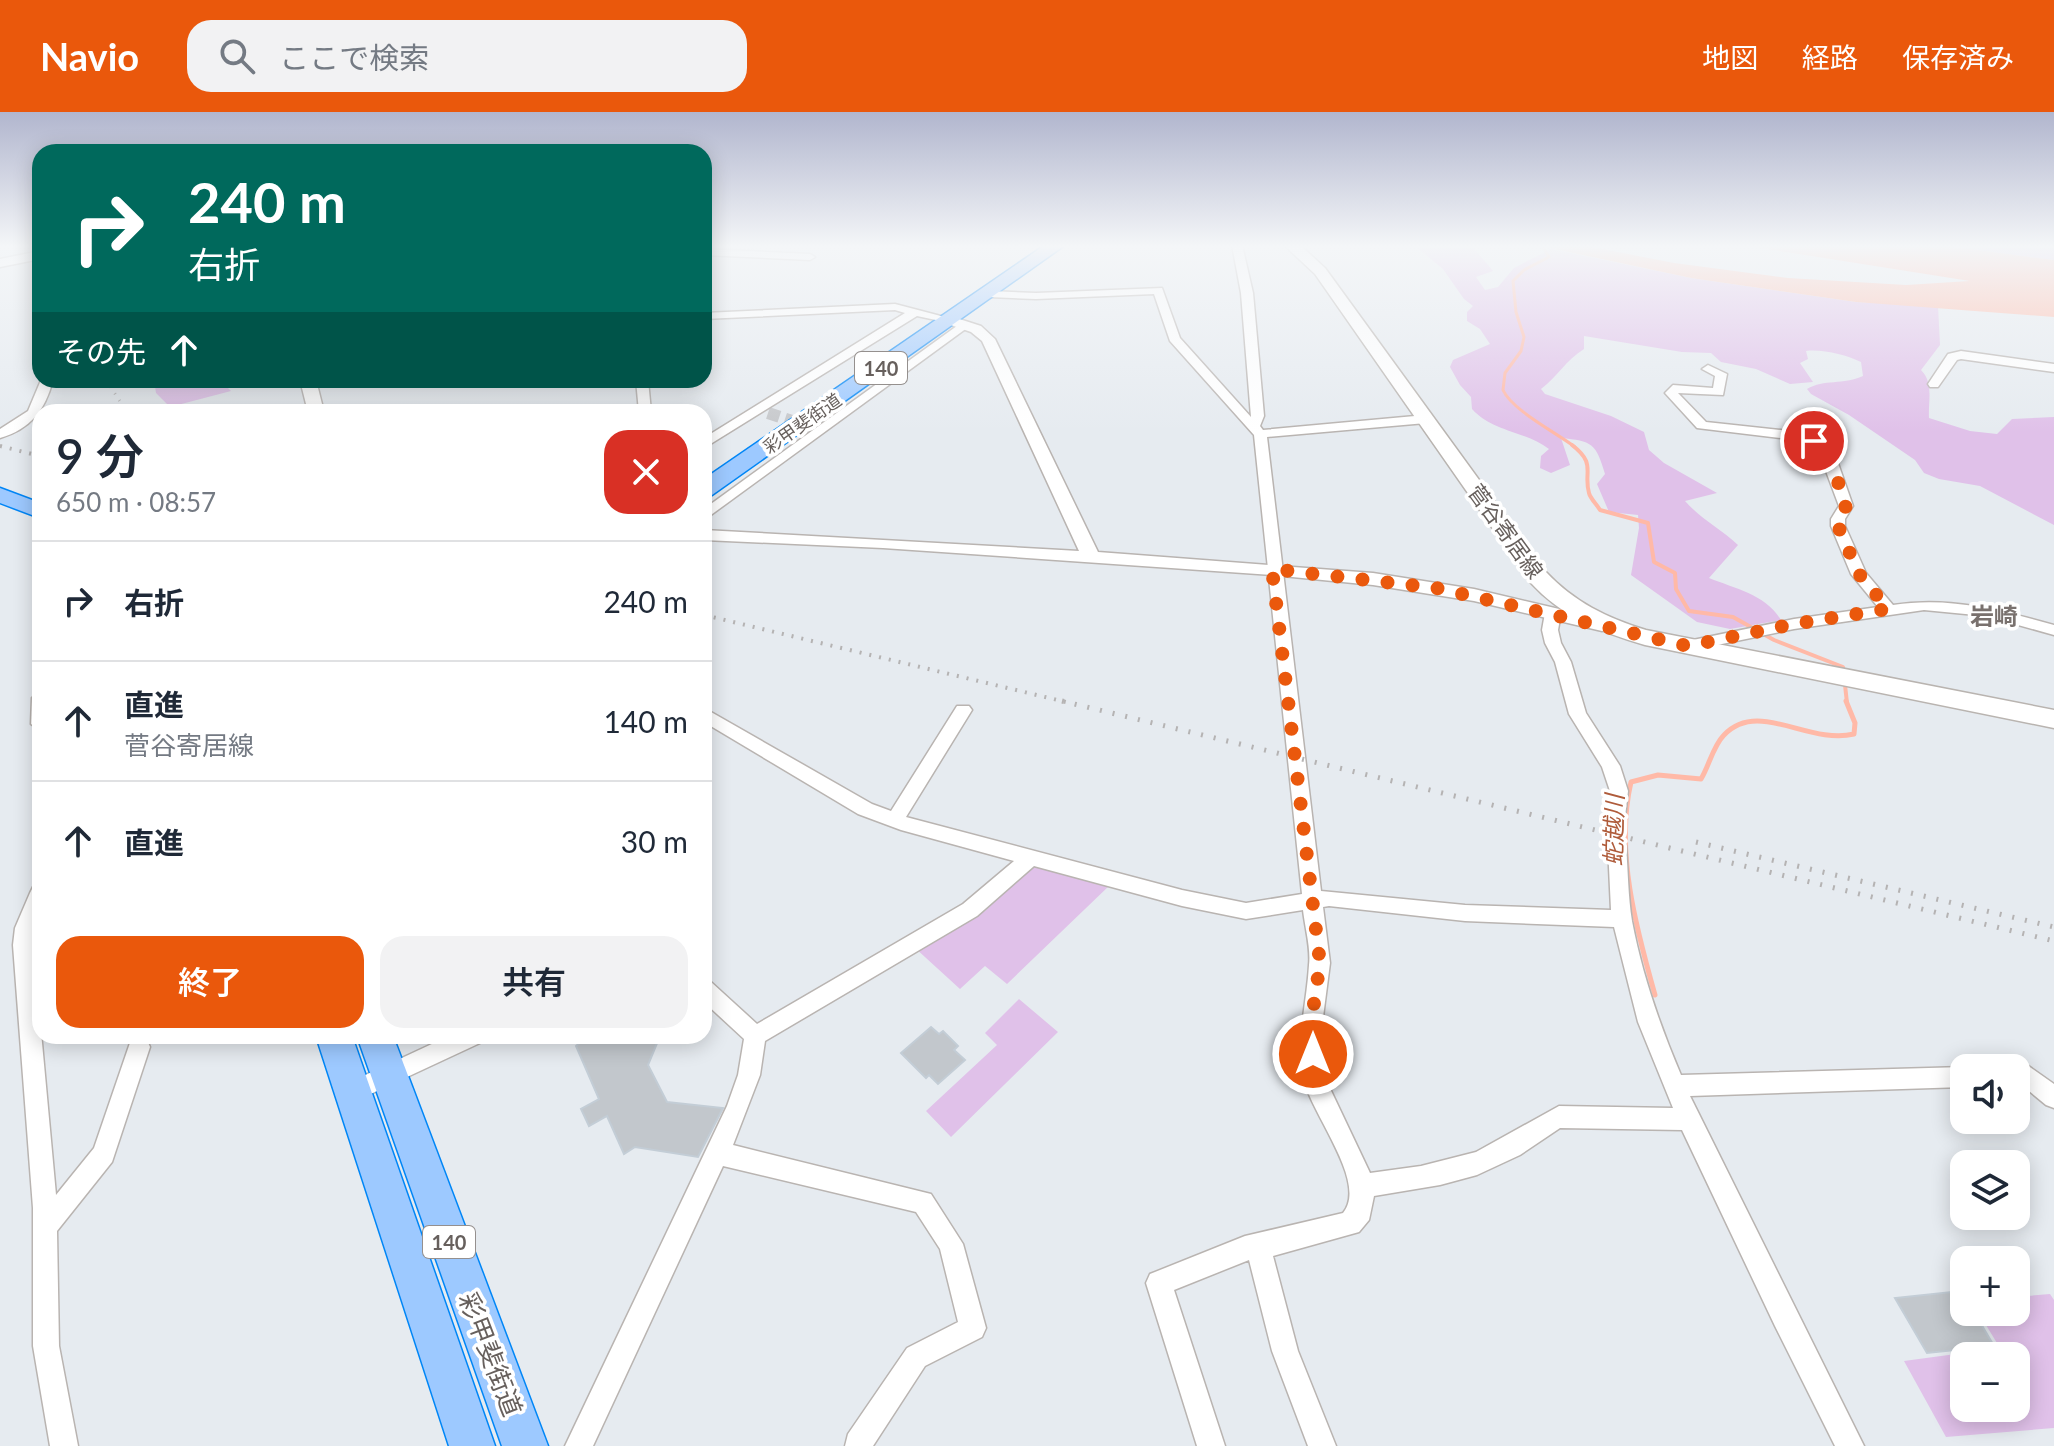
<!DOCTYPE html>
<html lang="ja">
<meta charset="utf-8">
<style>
body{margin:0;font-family:Lato,"Noto Sans JP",sans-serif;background:#f2f2f3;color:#1f2937;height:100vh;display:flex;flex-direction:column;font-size:30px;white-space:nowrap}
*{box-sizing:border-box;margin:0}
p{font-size:26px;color:#747a83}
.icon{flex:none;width:44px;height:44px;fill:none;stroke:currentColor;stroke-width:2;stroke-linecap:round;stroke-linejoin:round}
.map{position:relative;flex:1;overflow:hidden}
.sheet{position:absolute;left:32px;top:292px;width:680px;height:640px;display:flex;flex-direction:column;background:#fff;border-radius:24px;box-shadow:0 4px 20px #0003}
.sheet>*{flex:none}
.top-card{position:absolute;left:32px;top:32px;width:680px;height:244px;border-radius:24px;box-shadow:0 4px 20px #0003;background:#00695c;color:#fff;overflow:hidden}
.fabs{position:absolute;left:1950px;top:942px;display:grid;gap:16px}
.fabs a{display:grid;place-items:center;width:80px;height:80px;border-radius:16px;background:#fff;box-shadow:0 4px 20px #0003;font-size:40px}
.pin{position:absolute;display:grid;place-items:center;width:68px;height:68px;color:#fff;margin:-34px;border:4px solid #fff;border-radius:50%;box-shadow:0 2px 8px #0007}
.me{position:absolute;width:88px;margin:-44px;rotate:0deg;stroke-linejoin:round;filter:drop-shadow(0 0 6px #0008)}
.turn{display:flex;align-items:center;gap:28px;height:168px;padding:0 24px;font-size:36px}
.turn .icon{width:104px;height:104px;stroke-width:2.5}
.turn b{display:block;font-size:56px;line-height:68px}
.then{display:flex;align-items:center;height:76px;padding:0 24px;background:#0003;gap:16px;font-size:30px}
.round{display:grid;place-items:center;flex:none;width:84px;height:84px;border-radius:24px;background:#f2f2f3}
.overview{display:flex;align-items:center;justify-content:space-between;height:136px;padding:0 24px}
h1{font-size:48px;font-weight:600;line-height:60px}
.primary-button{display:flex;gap:16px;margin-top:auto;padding:16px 24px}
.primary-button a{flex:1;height:92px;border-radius:24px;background:#ea580c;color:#fff;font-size:32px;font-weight:600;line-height:92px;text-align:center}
.primary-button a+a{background:#f2f2f3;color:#1f2937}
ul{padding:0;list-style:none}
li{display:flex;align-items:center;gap:24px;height:120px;padding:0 24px;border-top:2px solid #e0e1e3}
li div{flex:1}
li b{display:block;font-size:30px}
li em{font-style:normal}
header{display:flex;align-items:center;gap:48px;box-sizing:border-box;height:112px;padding:0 40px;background:#ea580c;color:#fff}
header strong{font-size:38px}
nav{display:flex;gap:44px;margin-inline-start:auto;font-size:28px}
.search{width:560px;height:72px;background:#f2f2f3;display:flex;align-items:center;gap:20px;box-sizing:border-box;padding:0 28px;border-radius:24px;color:#747a83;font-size:30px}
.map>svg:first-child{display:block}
.green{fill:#e0c1e9;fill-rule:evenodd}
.water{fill:#ffb9a7}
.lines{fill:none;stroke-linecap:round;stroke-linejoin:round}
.stream-far2{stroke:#ffb9a7;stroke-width:3}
.stream-far1{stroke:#ffb9a7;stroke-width:4}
.stream{stroke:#ffb9a7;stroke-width:5}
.building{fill:#c2c7cc;stroke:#c3cdd6;stroke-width:2}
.minor-tunnel{stroke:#c6c8cb;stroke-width:12;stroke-dasharray:12 6;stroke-linecap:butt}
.minor-casing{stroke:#b9b4b1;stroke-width:3}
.tertiary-casing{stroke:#b9b4b1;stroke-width:3}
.secondary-casing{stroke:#b9b4b0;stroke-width:3}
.trunk-casing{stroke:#0086f6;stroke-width:3}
.minor{fill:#fff;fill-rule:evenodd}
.tertiary{fill:#fff;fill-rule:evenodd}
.secondary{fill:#fff;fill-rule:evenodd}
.trunk{fill:#9dc9ff;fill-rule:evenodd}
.rail-far2{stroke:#b5b3b3;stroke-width:3;stroke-dasharray:1 7;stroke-linecap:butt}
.rail-far1{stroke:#b5b3b3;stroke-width:4;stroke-dasharray:2 8;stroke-linecap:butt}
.rail{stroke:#b5b3b3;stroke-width:5;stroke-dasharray:2 11;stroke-linecap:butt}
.route{stroke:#ea580c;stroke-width:14;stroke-dasharray:0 25.2}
.labels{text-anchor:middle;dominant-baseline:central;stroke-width:7;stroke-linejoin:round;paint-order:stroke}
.far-street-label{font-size:18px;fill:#67605d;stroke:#fff}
.shield{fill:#fff;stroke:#95908e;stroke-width:2}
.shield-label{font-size:20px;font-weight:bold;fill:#67605d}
.street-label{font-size:22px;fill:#67605d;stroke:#fff}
.neighbourhood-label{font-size:24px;font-weight:bold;fill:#79716e;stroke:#fff}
.water-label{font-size:24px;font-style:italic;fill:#af5b3a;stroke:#fff}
.near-street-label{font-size:26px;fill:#67605d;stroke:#fff}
</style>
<header>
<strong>Navio</strong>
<div class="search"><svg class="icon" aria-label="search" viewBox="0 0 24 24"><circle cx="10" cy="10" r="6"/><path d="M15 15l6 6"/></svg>ここで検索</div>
<nav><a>地図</a><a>経路</a><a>保存済み</a></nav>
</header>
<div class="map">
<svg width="2054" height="1334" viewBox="0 0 2054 1334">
<rect width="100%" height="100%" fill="#e6ebf0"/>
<g class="green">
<path d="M 1414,133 L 1471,133 L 1493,159 L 1476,165 L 1485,178 L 1498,175 L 1514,156 L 1551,137 L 1691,166 L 1856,190 L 1938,194 L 1940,233 L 1921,258 C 1934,271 1928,289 1929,306 L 1970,319 L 1997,322 L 2012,307 L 2054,305 L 2054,413 L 1980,374 L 1939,367 L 1924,361 L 1915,348 L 1849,303 L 1811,282 L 1807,277 C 1824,267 1843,273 1863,264 L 1861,250 C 1846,243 1823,237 1806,239 L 1808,247 L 1800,251 L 1813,270 L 1790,272 L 1756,257 L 1721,250 L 1711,241 L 1682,240 L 1584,224 L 1584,237 C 1566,248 1557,265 1541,277 L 1545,282 L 1611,304 L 1644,320 L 1649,338 L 1664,351 L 1717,381 L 1685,389 C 1703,409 1720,416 1738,433 L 1709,466 C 1736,477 1765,482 1781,508 L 1730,517 L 1697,510 L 1631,463 L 1639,416 L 1638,403 L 1609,400 L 1597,372 L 1605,362 C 1596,331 1592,329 1561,326 L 1570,353 L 1551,361 L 1540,356 L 1541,344 L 1549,337 C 1525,319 1493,320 1472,297 L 1471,285 L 1460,273 L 1450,255 L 1453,248 L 1490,232 L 1480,217 L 1467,209 L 1467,200 L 1473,194 L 1464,187 L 1443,157 Z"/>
<path d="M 1938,133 L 2054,133 L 2054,148 Z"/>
<path d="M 154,268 L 220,268 L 231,279 L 170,295 L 156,281 Z"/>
<path d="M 1034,753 L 1110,773 L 1007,872 L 985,854 L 960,877 L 914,835 L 985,799 Z"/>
<path d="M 1019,887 L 1058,920 L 951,1025 L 926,999 L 997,933 L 985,921 Z"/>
<path d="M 2050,1182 L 2054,1188 L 2054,1316 L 1946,1325 L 1904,1249 L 2000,1236 L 1978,1200 L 2016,1200 L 2016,1185 ZM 2016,1244 L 2016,1296 L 1964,1296 L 1964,1244 Z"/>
</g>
<path class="water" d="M 1536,133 L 1582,133 L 1674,151 L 1788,166 L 1906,173 L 1970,169 L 1742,133 L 1938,133 L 2054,148 L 2054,205 L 1856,190 L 1691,166 Z"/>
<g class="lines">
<path class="stream-far2" d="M 1542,133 L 1549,145 L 1524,158 L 1513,169 L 1516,200 L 1524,225 L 1521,239 L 1505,261 L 1503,278 C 1512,298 1555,320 1575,335"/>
<path class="stream-far1" d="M 1572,333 C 1597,352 1583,360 1589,381 C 1590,386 1597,393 1600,398 L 1648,411 L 1654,450 L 1675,461 L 1676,477 L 1689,499 L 1733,505 L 1774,528 L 1843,555 L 1847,591"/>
<path class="stream" d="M 1655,883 C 1636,816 1615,739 1631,670 L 1658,663 L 1701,667 C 1709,654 1713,634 1724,623 C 1758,587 1808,633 1854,622 L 1855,611 L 1846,589"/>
</g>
<g class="building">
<path d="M 931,915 L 939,922 L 943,919 L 958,934 L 954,938 L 965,948 L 938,972 L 929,963 L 926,966 L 901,941 Z"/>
<path d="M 588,924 L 660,924 L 648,953 L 667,990 L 723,996 L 698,1045 L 635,1035 L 624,1042 L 607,1004 L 589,1014 L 581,997 L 599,987 L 576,934 Z"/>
<path d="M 1961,1179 L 1964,1184 L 1964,1200 L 1974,1200 L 1994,1234 L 1927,1241 L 1895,1186 Z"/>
</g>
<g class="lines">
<path class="minor-tunnel" d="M 768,301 L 810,315"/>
<defs>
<g id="minor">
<path d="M 1232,133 L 1242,133 L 1253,181 L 1264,304 L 1260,314 L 1263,318 L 1426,303 L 1432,307 L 1426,311 L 1267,325 L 1321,779 L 1465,793 L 1611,798 L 1608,734 L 1610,729 L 1624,729 L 1626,734 C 1628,759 1628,784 1632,809 C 1642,862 1660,914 1681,963 L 1964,955 L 1967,956 L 1964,956 L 1964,975 L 1690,984 L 1864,1334 L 1835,1334 L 1775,1214 L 1682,1018 L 1560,1016 L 1520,1043 L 1477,1063 L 1440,1073 L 1374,1084 L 1369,1108 L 1359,1120 L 1273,1144 L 1298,1239 L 1336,1334 L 1308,1334 L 1272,1239 L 1249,1148 L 1174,1178 L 1225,1334 L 1197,1334 L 1146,1171 L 1150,1162 L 1245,1124 L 1343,1101 C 1369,1070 1309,1000 1303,964 C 1296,927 1307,890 1309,853 C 1311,836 1305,816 1303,798 L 1246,807 L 1182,794 L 1034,754 L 977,804 L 765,929 L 760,963 L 733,1033 L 931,1082 L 963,1132 L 986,1216 L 982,1225 L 925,1254 L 873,1334 L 845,1334 L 848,1322 L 907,1236 L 958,1210 L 940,1137 L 916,1100 L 723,1054 L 593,1334 L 565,1334 L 727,994 L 738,963 L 744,927 L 704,890 L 704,867 L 711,870 L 757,912 L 963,792 L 1014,749 L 901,718 L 858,702 L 704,610 L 704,596 L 872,692 L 891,699 L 957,594 L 969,594 L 972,598 L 906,705 L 1182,778 L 1246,791 L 1302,782 L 1254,323 L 1170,229 L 1154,182 L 1036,187 L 989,185 L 983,182 L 989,179 L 1036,181 L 1162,176 L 1180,226 L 1251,305 L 1241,181 ZM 1329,794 L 1465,809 L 1614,815 L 1638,910 L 1673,996 L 1559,994 L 1476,1040 L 1421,1054 L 1370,1061 L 1325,966 L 1323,905 L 1330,851 L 1323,795 Z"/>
<path d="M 704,137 L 810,142 L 815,145 L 810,148 L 704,143 Z"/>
<path d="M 895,192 L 956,208 L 950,211 L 917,204 L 704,336 L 704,326 L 905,201 L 895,198 L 704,207 L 704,201 Z"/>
<path d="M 961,211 L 971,213 L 704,408 L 704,397 Z"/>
<path d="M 1961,239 L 2054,252 L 2054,260 L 1961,247 L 1957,248 L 1938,275 L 1930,275 L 1928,272 L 1948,242 Z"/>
<path d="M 1708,253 L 1727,262 L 1723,283 L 1678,281 L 1706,310 L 1781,318 L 1827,329 L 1832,334 L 1853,394 L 1845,407 L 1845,414 L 1866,461 L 1893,493 C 1949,484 2000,498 2054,513 L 2054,523 L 1986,504 L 1924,498 L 1794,517 L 1688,539 L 1682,538 L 1680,534 L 1682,530 L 1688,529 L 1794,507 L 1878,495 L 1851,462 L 1831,414 L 1831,407 L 1839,394 L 1817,335 L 1781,326 L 1697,316 L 1665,281 L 1673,273 L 1713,276 L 1715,264 L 1702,257 Z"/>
<path d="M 41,268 L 53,268 C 45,298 31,317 0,326 L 0,317 L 28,299 Z"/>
<path d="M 636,268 L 648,268 L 651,300 L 639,300 Z"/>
<path d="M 1553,496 L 1561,501 L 1558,518 L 1561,531 L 1571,550 L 1586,601 L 1620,654 L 1628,679 L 1625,705 L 1611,705 L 1609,700 L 1610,679 L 1602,655 L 1569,602 L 1555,550 L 1545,531 L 1542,518 L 1545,501 Z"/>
<path d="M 40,580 L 40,618 L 31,612 L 32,586 Z"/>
<path d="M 40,773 L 40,804 L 33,833 L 56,1083 L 94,1036 L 131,928 L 139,925 L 147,928 L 150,935 L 112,1050 L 57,1119 L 59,1234 L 78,1334 L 50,1334 L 33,1234 L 33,1096 L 13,833 L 15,816 L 30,781 L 33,775 Z"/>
<path d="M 449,924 L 483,924 L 480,931 L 362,986 L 354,989 L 346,986 L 343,979 L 346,972 Z"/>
<path d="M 2027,953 L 2054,972 L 2054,996 L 2046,993 L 2023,974 L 2016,974 L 2016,956 L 2010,956 Z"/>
</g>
<g id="tertiary">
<path d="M 40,139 L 40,147 L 0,155 L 0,147 Z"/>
<path d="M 950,204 L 981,214 L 995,227 L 1098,440 L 1373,461 L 1474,477 L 1602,507 L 1612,513 L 1602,519 L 1474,489 L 1373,473 L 1272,463 L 883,436 L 704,428 L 704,418 L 1079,439 L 982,229 L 971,220 L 945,211 L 943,208 Z"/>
<path d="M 300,268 L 316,268 L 324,300 L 308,300 Z"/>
</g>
<path id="secondary" d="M 1284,133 L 1300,133 L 1325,156 L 1546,460 C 1574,490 1607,506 1646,518 L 2054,598 L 2054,616 L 1645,533 C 1600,520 1562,505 1530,470 L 1315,162 Z"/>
<g id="trunk">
<path d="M 1045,133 L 1065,133 L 712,383 L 704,385 L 704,367 Z"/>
<path d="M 0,376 L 40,391 L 40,406 L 0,391 Z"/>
<path d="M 316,924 L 352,924 L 495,1334 L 449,1334 Z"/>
<path d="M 357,924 L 393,924 L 548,1334 L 502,1334 Z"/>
</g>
</defs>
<use href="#minor" class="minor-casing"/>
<use href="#tertiary" class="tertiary-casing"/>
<use href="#secondary" class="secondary-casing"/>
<use href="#trunk" class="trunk-casing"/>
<use href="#minor" class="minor"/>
<use href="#tertiary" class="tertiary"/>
<use href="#secondary" class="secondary"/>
<use href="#trunk" class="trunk"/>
<g class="rail-far2">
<path d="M 106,268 L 127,300"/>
<path d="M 0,334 L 5,335"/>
</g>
<g class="rail-far1">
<path d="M 0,334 L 40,344"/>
<path d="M 704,503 L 1070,591"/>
</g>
<g class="rail">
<path d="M 1062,589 L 2054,829"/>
<path d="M 1696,730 L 2054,815"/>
</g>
</g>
<linearGradient id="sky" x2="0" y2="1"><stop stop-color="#b1b6ce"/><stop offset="0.42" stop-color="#f4f6f8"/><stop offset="1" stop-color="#f4f6f8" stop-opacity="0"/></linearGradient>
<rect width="2054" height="320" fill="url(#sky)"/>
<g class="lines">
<path class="route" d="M 1313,942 L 1312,905 L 1320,851 L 1272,457 L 1436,476 L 1688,534 L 1794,512 L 1888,497 L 1859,462 L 1838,414 L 1838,407 L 1846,394 L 1827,337 L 1814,329"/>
</g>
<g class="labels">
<g class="far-street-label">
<text transform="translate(802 311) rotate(-35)">彩甲斐街道</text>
</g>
<g class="shield">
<rect x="855" y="240" width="52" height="32" rx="6"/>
<rect x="423" y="1114" width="52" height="32" rx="6"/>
</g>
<g class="shield-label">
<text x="881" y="256">140</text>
<text x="449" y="1130">140</text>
</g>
<g class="street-label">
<text transform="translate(1506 419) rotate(54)">菅谷寄居線</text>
</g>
<g class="neighbourhood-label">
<text x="1994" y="503">岩崎</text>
</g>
<g class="water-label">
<text transform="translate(1613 718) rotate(-89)">蛇越川</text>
</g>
<g class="near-street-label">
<text transform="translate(491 1242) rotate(69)">彩甲斐街道</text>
</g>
</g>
</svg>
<div class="fabs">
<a><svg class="icon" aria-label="sound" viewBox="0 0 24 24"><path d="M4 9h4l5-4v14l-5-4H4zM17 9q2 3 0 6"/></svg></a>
<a><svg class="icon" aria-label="layers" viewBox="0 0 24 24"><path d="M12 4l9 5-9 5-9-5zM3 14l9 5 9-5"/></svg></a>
<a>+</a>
<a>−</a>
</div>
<div class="pin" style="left:1814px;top:329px;background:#d93025"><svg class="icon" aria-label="arrive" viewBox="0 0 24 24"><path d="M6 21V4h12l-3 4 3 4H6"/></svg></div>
<svg class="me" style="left:1313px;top:942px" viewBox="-20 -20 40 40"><circle r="17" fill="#ea580c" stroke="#fff" stroke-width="3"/><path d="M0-11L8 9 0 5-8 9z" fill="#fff"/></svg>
<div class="top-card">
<div class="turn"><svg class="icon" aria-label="right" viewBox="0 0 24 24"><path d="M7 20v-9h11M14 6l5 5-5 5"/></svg><div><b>240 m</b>右折</div></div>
<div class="then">その先<svg class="icon" aria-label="ahead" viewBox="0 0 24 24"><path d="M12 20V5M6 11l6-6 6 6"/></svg></div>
</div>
<section class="sheet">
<div class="overview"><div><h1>9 分</h1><p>650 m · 08:57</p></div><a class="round" style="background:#d93025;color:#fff"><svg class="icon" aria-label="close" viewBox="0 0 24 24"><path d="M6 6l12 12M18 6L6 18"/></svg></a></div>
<ul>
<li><svg class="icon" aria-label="right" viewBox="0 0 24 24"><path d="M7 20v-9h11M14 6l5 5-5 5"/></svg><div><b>右折</b></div><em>240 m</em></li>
<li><svg class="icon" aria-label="ahead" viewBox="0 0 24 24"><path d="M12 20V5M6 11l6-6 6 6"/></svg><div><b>直進</b><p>菅谷寄居線</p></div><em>140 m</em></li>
<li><svg class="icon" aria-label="ahead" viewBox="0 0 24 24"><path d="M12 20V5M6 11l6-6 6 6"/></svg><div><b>直進</b></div><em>30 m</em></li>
</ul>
<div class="primary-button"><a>終了</a><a>共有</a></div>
</section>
</div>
